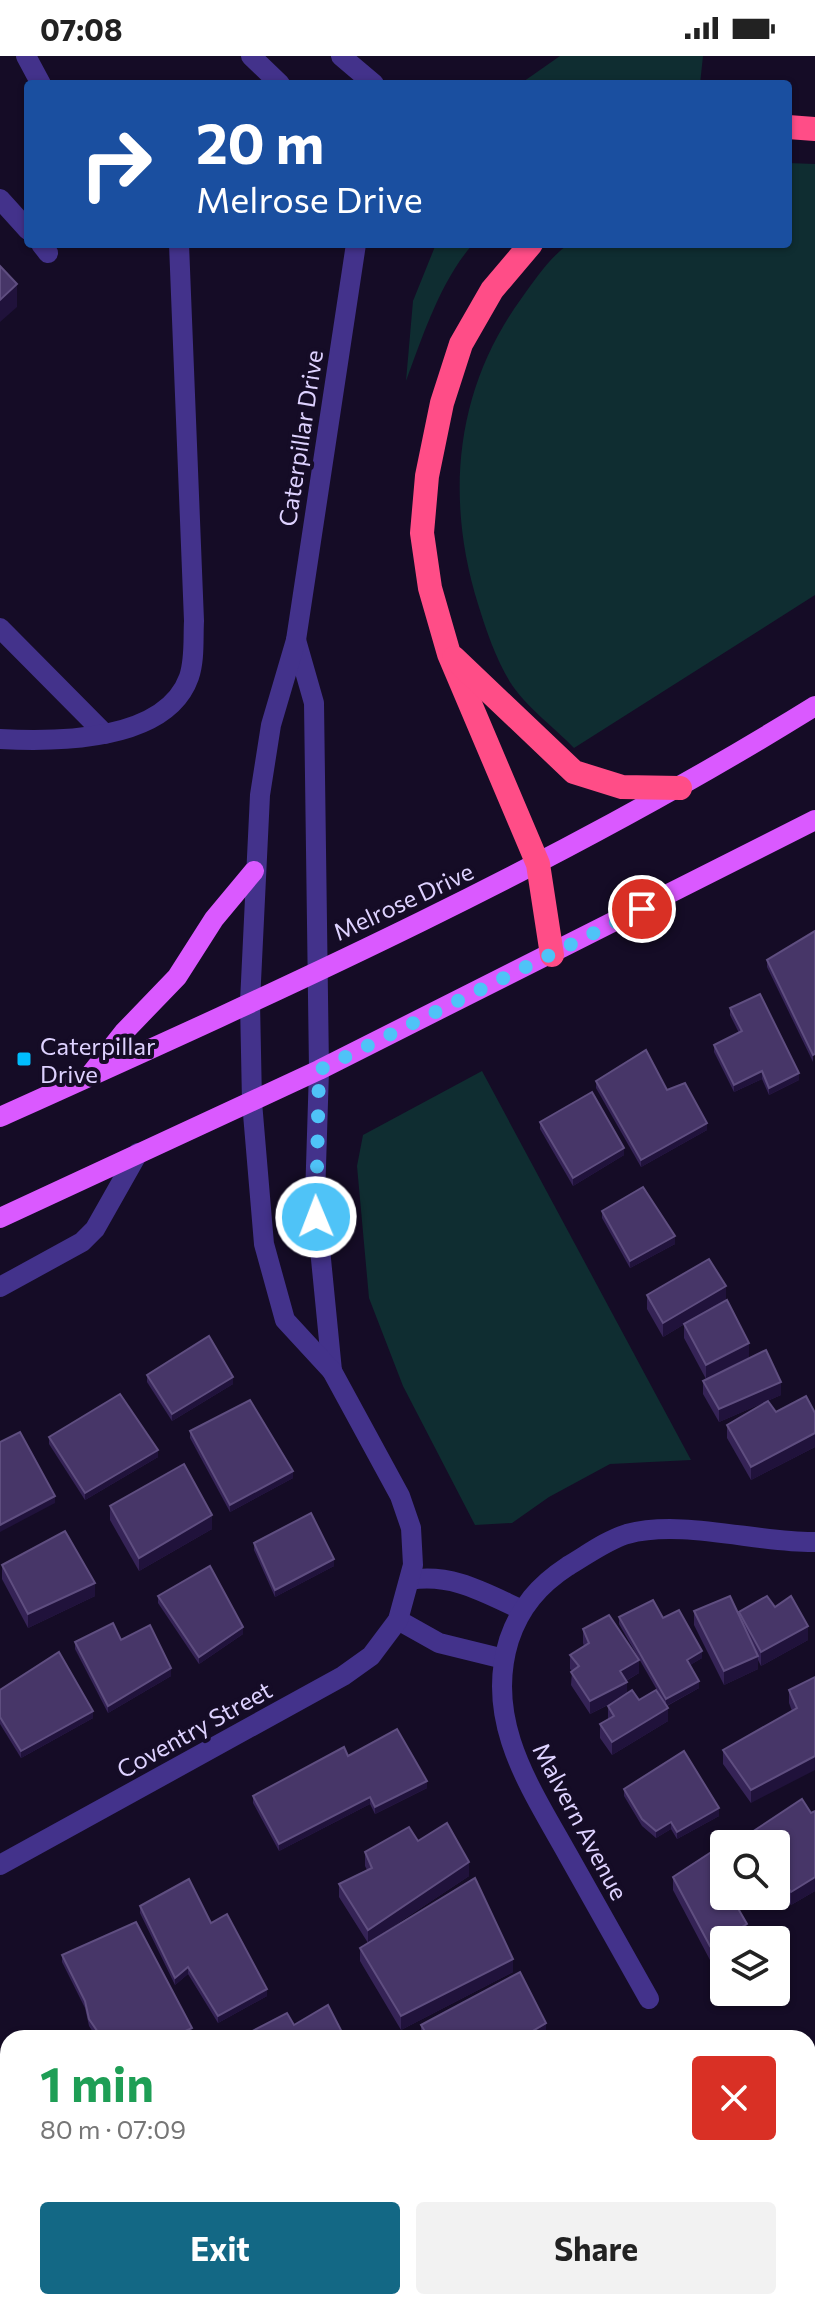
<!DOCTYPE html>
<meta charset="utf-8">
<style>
body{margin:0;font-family:Commissioner,sans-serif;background:#f2f2f2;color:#222;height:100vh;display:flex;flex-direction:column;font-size:30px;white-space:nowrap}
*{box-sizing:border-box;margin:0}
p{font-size:26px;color:#767676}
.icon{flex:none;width:44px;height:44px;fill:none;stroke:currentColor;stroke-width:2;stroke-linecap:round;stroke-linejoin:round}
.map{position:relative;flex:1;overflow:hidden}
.drawer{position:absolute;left:0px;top:1974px;width:816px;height:280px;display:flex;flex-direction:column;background:#fff;border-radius:24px 24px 0 0;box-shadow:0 2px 6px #0004}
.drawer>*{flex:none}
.top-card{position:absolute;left:24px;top:24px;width:768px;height:168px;border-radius:8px;box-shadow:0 2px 6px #0004;background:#1a4fa0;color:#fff;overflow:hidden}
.tools{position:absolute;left:710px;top:1774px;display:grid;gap:16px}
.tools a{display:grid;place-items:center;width:80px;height:80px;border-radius:8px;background:#fff;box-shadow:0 2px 6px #0004;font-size:40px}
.pin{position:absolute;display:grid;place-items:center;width:68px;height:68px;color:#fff;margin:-34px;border:4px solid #fff;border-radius:50%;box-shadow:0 2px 8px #0007}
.me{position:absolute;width:88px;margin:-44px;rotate:359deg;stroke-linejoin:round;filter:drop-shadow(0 0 6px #0008)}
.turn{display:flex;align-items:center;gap:28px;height:168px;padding:0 40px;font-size:36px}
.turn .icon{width:104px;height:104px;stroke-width:2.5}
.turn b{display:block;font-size:56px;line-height:68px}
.round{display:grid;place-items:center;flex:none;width:84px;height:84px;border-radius:8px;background:#f2f2f2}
.head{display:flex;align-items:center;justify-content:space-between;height:136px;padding:0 40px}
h1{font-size:48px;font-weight:700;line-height:60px;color:#1e9e55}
.action{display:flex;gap:16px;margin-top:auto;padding:16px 40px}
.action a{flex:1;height:92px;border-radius:8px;background:#136885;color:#fff;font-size:32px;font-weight:700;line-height:92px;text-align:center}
.action a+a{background:#f2f2f2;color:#222}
.status{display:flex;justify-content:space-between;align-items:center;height:56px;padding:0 40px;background:#fff;direction:ltr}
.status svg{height:22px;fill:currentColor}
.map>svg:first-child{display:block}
.green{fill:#0f2d31}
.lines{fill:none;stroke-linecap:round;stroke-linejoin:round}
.minor{stroke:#43328b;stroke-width:20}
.major{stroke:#da59ff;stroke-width:20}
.highway{stroke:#ff4d87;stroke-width:24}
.wall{fill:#352356}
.shaded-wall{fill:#20123b}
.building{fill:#473668;stroke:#5f4e80;stroke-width:2}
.route{stroke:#4fc3f7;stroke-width:14;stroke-dasharray:0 25.2}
.poi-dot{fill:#00bdfd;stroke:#150c26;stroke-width:3}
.labels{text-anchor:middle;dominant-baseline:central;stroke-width:8;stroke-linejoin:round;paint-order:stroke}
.street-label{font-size:24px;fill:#ded2ff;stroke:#150c26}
.poi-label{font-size:24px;fill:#ded2ff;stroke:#150c26;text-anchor:start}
</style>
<div class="status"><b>07:08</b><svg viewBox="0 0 49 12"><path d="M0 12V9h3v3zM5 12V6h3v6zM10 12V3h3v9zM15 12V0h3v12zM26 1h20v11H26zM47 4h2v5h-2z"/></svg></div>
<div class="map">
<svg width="815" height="2254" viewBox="0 0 815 2254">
<rect width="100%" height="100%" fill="#150c26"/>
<g class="green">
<path d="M 560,0 L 703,0 L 700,28 L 520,28 Z"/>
<path d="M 788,107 L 815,108 L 815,539 L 574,692 C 554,671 525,650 510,626 C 496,603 486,574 478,548 C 445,442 455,334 521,243 C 536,222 548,204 568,188 L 788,188 Z"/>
<path d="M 436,188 L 473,188 C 441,224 423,279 406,325 L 413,245 Z"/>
<path d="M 482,1015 L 691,1404 L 610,1408 L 549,1441 L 512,1467 L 475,1469 L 403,1330 L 369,1242 L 357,1110 L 363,1079 Z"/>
</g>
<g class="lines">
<g class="minor">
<path d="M 26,0 L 41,28"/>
<path d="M 251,0 L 280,28"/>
<path d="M 341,0 L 374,28"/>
<path d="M 0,143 L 28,174"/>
<path d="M 41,188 L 48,197"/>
<path d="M 0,572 L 105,678"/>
<path d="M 296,584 L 314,647 L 319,1014 L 315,1142 L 332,1315"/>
<path d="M 0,683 C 57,686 166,686 189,621 C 195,603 193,583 194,565 L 179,188"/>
<path d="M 0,1231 L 82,1186 L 95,1173 L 138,1097"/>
<path d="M 410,1524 C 452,1517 485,1537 522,1554"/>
<path d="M 398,1564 L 439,1587 L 504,1603"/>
<path d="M 0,1809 L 343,1620 L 371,1600 L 398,1564 L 413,1509 L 411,1472 L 400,1440 L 332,1315 L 285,1264 L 264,1188 L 252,1046 L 250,946 L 260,739 L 271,669 L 296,584 L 356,188"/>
<path d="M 649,1943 C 622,1895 595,1847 568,1799 C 530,1731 484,1665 509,1584 C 520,1551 539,1529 568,1510 C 587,1499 605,1485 627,1478 C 682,1463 758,1487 815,1486"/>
</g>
<g class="major">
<path d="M 90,1019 L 124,976 L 177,921 L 214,863 L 254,815"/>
<path d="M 0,1061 C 277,936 556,811 815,650"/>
<path d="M 0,1162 L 319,1014 L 815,764"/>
</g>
<g class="highway">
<path d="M 788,71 L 815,73"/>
<path d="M 531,188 L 492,234 L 461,288 L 442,347 L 427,420 L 422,477 L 430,532 L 449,598 L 538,808 L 552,899"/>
<path d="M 454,602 L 574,716 L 622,731 L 680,732"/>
</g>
</g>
<g class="wall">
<path d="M 815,875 L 813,1006 L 767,911 L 767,904 Z"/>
<path d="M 730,952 L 799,1024 L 769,1039 L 762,1023 L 734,1036 L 714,996 L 714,989 L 739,977 L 730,959 Z"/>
<path d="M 596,1025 L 667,1034 L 707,1074 L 641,1111 L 596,1032 Z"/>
<path d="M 540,1066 L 624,1099 L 573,1130 L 540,1073 Z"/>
<path d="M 602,1155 L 675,1188 L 630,1212 L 602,1162 Z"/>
<path d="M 647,1239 L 726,1243 L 663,1281 L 647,1253 Z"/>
<path d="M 684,1268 L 749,1301 L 706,1323 L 684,1282 Z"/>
<path d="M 147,1319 L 233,1328 L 172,1365 L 147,1326 Z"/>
<path d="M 703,1325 L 781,1339 L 719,1366 L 703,1338 Z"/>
<path d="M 776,1356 L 815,1357 L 815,1391 L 751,1424 L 727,1382 L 727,1369 Z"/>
<path d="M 190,1375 L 293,1422 L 230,1456 L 190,1382 Z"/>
<path d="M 49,1381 L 158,1401 L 85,1444 L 49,1388 Z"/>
<path d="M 110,1450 L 212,1473 L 139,1515 L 110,1464 Z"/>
<path d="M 254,1487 L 334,1510 L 275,1541 L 254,1494 Z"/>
<path d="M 2,1509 L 95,1540 L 28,1572 L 2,1523 Z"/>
<path d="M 158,1540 L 243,1578 L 199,1608 L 158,1547 Z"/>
<path d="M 775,1551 L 808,1584 L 761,1610 L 758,1604 L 758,1613 L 724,1629 L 694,1569 L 694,1555 L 739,1560 L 739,1556 Z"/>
<path d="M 619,1561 L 663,1562 L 702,1602 L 690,1609 L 699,1632 L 667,1650 L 668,1665 L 612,1699 L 600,1682 L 600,1668 L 608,1664 L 608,1650 L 612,1647 L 590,1658 L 571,1629 L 572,1615 L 570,1613 L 570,1599 L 584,1590 L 583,1587 L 583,1573 L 639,1617 L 626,1625 L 627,1637 L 639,1644 L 665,1648 L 619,1568 Z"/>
<path d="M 121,1584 L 171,1620 L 108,1657 L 75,1593 L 75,1586 Z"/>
<path d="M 815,1621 L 751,1747 L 723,1708 L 723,1694 L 792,1655 L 789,1647 L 789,1634 Z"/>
<path d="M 0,1634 L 93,1662 L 21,1702 L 0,1668 Z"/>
<path d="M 348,1700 L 427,1732 L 375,1758 L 370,1748 L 279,1795 L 253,1747 L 253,1740 Z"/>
<path d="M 624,1733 L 719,1760 L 677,1783 L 671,1773 L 656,1782 L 642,1770 L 624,1740 Z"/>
<path d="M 815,1755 L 815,1835 L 791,1849 L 776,1826 L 776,1788 L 752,1788 L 752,1776 L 811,1757 Z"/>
<path d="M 418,1785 L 469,1820 L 371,1885 L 513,1916 L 401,1974 L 360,1905 L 360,1892 L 368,1887 L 339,1841 L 339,1828 L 367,1814 L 365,1810 L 365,1796 Z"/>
<path d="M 673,1821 L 724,1840 L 754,1840 L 738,1852 L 747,1881 L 710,1904 L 673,1834 Z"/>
<path d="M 140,1850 L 211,1867 L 267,1940 L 218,1967 L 188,1918 L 175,1929 L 140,1857 Z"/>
<path d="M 62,1899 L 192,1980 L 186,1982 L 97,1982 L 89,1970 L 85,1952 L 62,1906 Z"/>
<path d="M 421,1969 L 546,1975 L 533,1982 L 425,1982 L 421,1976 Z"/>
</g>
<g class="shaded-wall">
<path d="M 17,228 L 17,251 L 0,266 L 0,244 Z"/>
<path d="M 762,1015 L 762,1023 L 734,1036 L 734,1029 Z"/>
<path d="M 799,1017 L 799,1024 L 769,1039 L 769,1032 Z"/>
<path d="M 707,1067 L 707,1074 L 641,1111 L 641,1104 Z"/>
<path d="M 624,1092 L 624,1099 L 573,1130 L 573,1122 Z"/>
<path d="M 675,1180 L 675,1188 L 630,1212 L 630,1205 Z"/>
<path d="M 726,1230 L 726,1243 L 663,1281 L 663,1267 Z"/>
<path d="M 749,1287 L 749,1301 L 706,1323 L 706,1309 Z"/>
<path d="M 233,1321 L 233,1328 L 172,1365 L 172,1358 Z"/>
<path d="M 781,1326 L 781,1339 L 719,1366 L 719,1353 Z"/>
<path d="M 815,1377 L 815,1391 L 751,1424 L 751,1411 Z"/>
<path d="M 158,1394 L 158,1401 L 85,1444 L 85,1437 Z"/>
<path d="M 293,1415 L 293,1422 L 230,1456 L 230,1449 Z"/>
<path d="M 55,1440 L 55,1447 L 0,1476 L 0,1469 Z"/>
<path d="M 212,1459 L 212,1473 L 139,1515 L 139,1502 Z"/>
<path d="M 334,1503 L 334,1510 L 275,1541 L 275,1534 Z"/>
<path d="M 95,1527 L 95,1540 L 28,1572 L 28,1558 Z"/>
<path d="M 808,1570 L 808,1584 L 761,1610 L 761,1596 Z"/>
<path d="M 243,1571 L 243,1578 L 199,1608 L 199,1601 Z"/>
<path d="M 702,1595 L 702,1602 L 687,1611 L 687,1604 Z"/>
<path d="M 758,1600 L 758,1613 L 724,1629 L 724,1615 Z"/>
<path d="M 639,1604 L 639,1617 L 620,1628 L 620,1615 Z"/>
<path d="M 171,1612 L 171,1620 L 108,1657 L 108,1650 Z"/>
<path d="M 699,1625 L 699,1632 L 666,1650 L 666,1643 Z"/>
<path d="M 627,1626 L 627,1639 L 590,1658 L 590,1645 Z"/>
<path d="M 668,1652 L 668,1665 L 612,1699 L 612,1686 Z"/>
<path d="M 93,1655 L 93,1662 L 21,1702 L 21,1695 Z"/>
<path d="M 815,1700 L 815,1714 L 751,1747 L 751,1734 Z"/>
<path d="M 427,1725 L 427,1732 L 375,1758 L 375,1751 Z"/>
<path d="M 370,1741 L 370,1748 L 279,1795 L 279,1788 Z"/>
<path d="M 719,1752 L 719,1760 L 677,1783 L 677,1776 Z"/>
<path d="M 671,1766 L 671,1773 L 656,1782 L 656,1775 Z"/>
<path d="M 469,1806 L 469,1820 L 368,1887 L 368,1874 Z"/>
<path d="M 815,1821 L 815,1835 L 791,1849 L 791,1836 Z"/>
<path d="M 735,1840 L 754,1840 L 732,1855 L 732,1842 Z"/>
<path d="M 747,1868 L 747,1881 L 742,1884 L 724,1884 L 724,1895 L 710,1904 L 710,1890 Z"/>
<path d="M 513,1903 L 513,1916 L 401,1974 L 401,1960 Z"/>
<path d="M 188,1911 L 188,1918 L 175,1929 L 175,1922 Z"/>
<path d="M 267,1933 L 267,1940 L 218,1967 L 218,1960 Z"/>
<path d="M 546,1967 L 546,1975 L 533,1982 L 521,1982 Z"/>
<path d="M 192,1972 L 192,1980 L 186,1982 L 170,1982 Z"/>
</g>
<g class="building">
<path d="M 0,210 L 17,228 L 0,244 Z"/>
<path d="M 815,875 L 815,998 L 813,999 L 767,904 Z"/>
<path d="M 760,938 L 799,1017 L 769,1032 L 762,1015 L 734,1029 L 714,989 L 742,975 L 730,952 Z"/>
<path d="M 646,994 L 667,1034 L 685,1027 L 707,1067 L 641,1104 L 596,1025 Z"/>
<path d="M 592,1036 L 624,1092 L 573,1122 L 540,1066 Z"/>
<path d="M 643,1131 L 675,1180 L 630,1205 L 602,1155 Z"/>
<path d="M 709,1203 L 726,1230 L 663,1267 L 647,1239 Z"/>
<path d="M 727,1244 L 749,1287 L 706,1309 L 684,1268 Z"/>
<path d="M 209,1280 L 233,1321 L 172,1358 L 147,1319 Z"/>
<path d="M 766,1294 L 781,1326 L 719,1353 L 703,1325 Z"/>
<path d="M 120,1338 L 158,1394 L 85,1437 L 49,1381 Z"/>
<path d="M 806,1340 L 815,1357 L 815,1377 L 751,1411 L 727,1369 L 768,1345 L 776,1356 Z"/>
<path d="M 250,1344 L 293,1415 L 230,1449 L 190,1375 Z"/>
<path d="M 20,1376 L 55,1440 L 0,1469 L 0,1386 Z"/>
<path d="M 184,1408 L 212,1459 L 139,1502 L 110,1450 Z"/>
<path d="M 311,1457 L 334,1503 L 275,1534 L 254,1487 Z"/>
<path d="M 65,1475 L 95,1527 L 28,1558 L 2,1509 Z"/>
<path d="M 210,1510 L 243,1571 L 199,1601 L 158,1540 Z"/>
<path d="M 730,1540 L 758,1600 L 724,1615 L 694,1555 Z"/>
<path d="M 767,1540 L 775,1551 L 791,1540 L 808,1570 L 761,1596 L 739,1556 Z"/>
<path d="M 653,1544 L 663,1562 L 679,1554 L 702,1595 L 687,1604 L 699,1625 L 666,1643 L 619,1561 Z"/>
<path d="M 609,1559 L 639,1604 L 620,1615 L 627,1626 L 590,1645 L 571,1616 L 579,1610 L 570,1599 L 589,1587 L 583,1573 Z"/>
<path d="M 113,1567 L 121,1584 L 150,1569 L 171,1612 L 108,1650 L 75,1586 Z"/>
<path d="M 59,1596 L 93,1655 L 21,1695 L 0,1661 L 0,1634 Z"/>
<path d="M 815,1621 L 815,1700 L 751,1734 L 723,1694 L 797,1652 L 789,1634 Z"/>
<path d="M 632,1634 L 639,1644 L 656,1634 L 668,1652 L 612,1686 L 600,1668 L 614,1660 L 608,1650 Z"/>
<path d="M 397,1673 L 427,1725 L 375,1751 L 370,1741 L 279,1788 L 253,1740 L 344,1691 L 348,1700 Z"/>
<path d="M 684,1695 L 719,1752 L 677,1776 L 671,1766 L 656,1775 L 642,1763 L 624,1733 Z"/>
<path d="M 802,1743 L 811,1757 L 815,1755 L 815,1821 L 791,1836 L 776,1813 L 776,1788 L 760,1788 L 752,1776 Z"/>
<path d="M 447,1767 L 469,1806 L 368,1874 L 339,1828 L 372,1812 L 365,1796 L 409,1771 L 418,1785 Z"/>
<path d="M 713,1795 L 721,1801 L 724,1799 L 724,1840 L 735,1840 L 732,1842 L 747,1868 L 710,1890 L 673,1821 Z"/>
<path d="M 475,1822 L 513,1903 L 401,1960 L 360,1892 Z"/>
<path d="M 189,1823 L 211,1867 L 227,1858 L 267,1933 L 218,1960 L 188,1911 L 175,1922 L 140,1850 Z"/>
<path d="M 136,1866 L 192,1972 L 170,1982 L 102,1982 L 89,1963 L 85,1945 L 62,1899 Z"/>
<path d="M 520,1916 L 546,1967 L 521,1982 L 429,1982 L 421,1969 Z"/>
<path d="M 328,1949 L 345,1982 L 239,1982 L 287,1957 L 294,1969 Z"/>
</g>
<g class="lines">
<path class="route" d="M 316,1161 L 319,1014 L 642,853"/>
</g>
<rect class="poi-dot" x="16" y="995" width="16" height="16" rx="4"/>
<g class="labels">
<g class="street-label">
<text transform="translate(300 382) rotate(-81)">Caterpillar Drive</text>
<text transform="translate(403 845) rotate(-25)">Melrose Drive</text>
<text transform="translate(194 1673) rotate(-29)">Coventry Street</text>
<text transform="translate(581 1765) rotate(62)">Malvern Avenue</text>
</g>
<g class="poi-label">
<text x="40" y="989">Caterpillar<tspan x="40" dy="28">Drive</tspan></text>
</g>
</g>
</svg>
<div class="tools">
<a><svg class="icon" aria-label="search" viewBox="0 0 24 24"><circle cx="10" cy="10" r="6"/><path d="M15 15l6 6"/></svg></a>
<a><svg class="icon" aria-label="layers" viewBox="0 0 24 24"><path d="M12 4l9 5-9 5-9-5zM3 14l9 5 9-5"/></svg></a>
</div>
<div class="pin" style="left:642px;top:853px;background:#d93025"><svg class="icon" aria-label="arrive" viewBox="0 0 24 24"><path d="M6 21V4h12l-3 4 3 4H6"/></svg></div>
<svg class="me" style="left:316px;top:1161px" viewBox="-20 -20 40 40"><circle r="17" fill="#4fc3f7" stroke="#fff" stroke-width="3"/><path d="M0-11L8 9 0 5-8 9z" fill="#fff"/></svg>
<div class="top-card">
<div class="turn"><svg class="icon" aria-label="right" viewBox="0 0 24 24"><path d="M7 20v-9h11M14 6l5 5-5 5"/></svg><div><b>20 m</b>Melrose Drive</div></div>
</div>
<section class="drawer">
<div class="head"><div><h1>1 min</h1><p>80 m · 07:09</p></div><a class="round" style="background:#d93025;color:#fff"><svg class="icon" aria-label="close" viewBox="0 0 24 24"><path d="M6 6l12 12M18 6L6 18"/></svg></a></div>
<div class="action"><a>Exit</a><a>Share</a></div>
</section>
</div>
